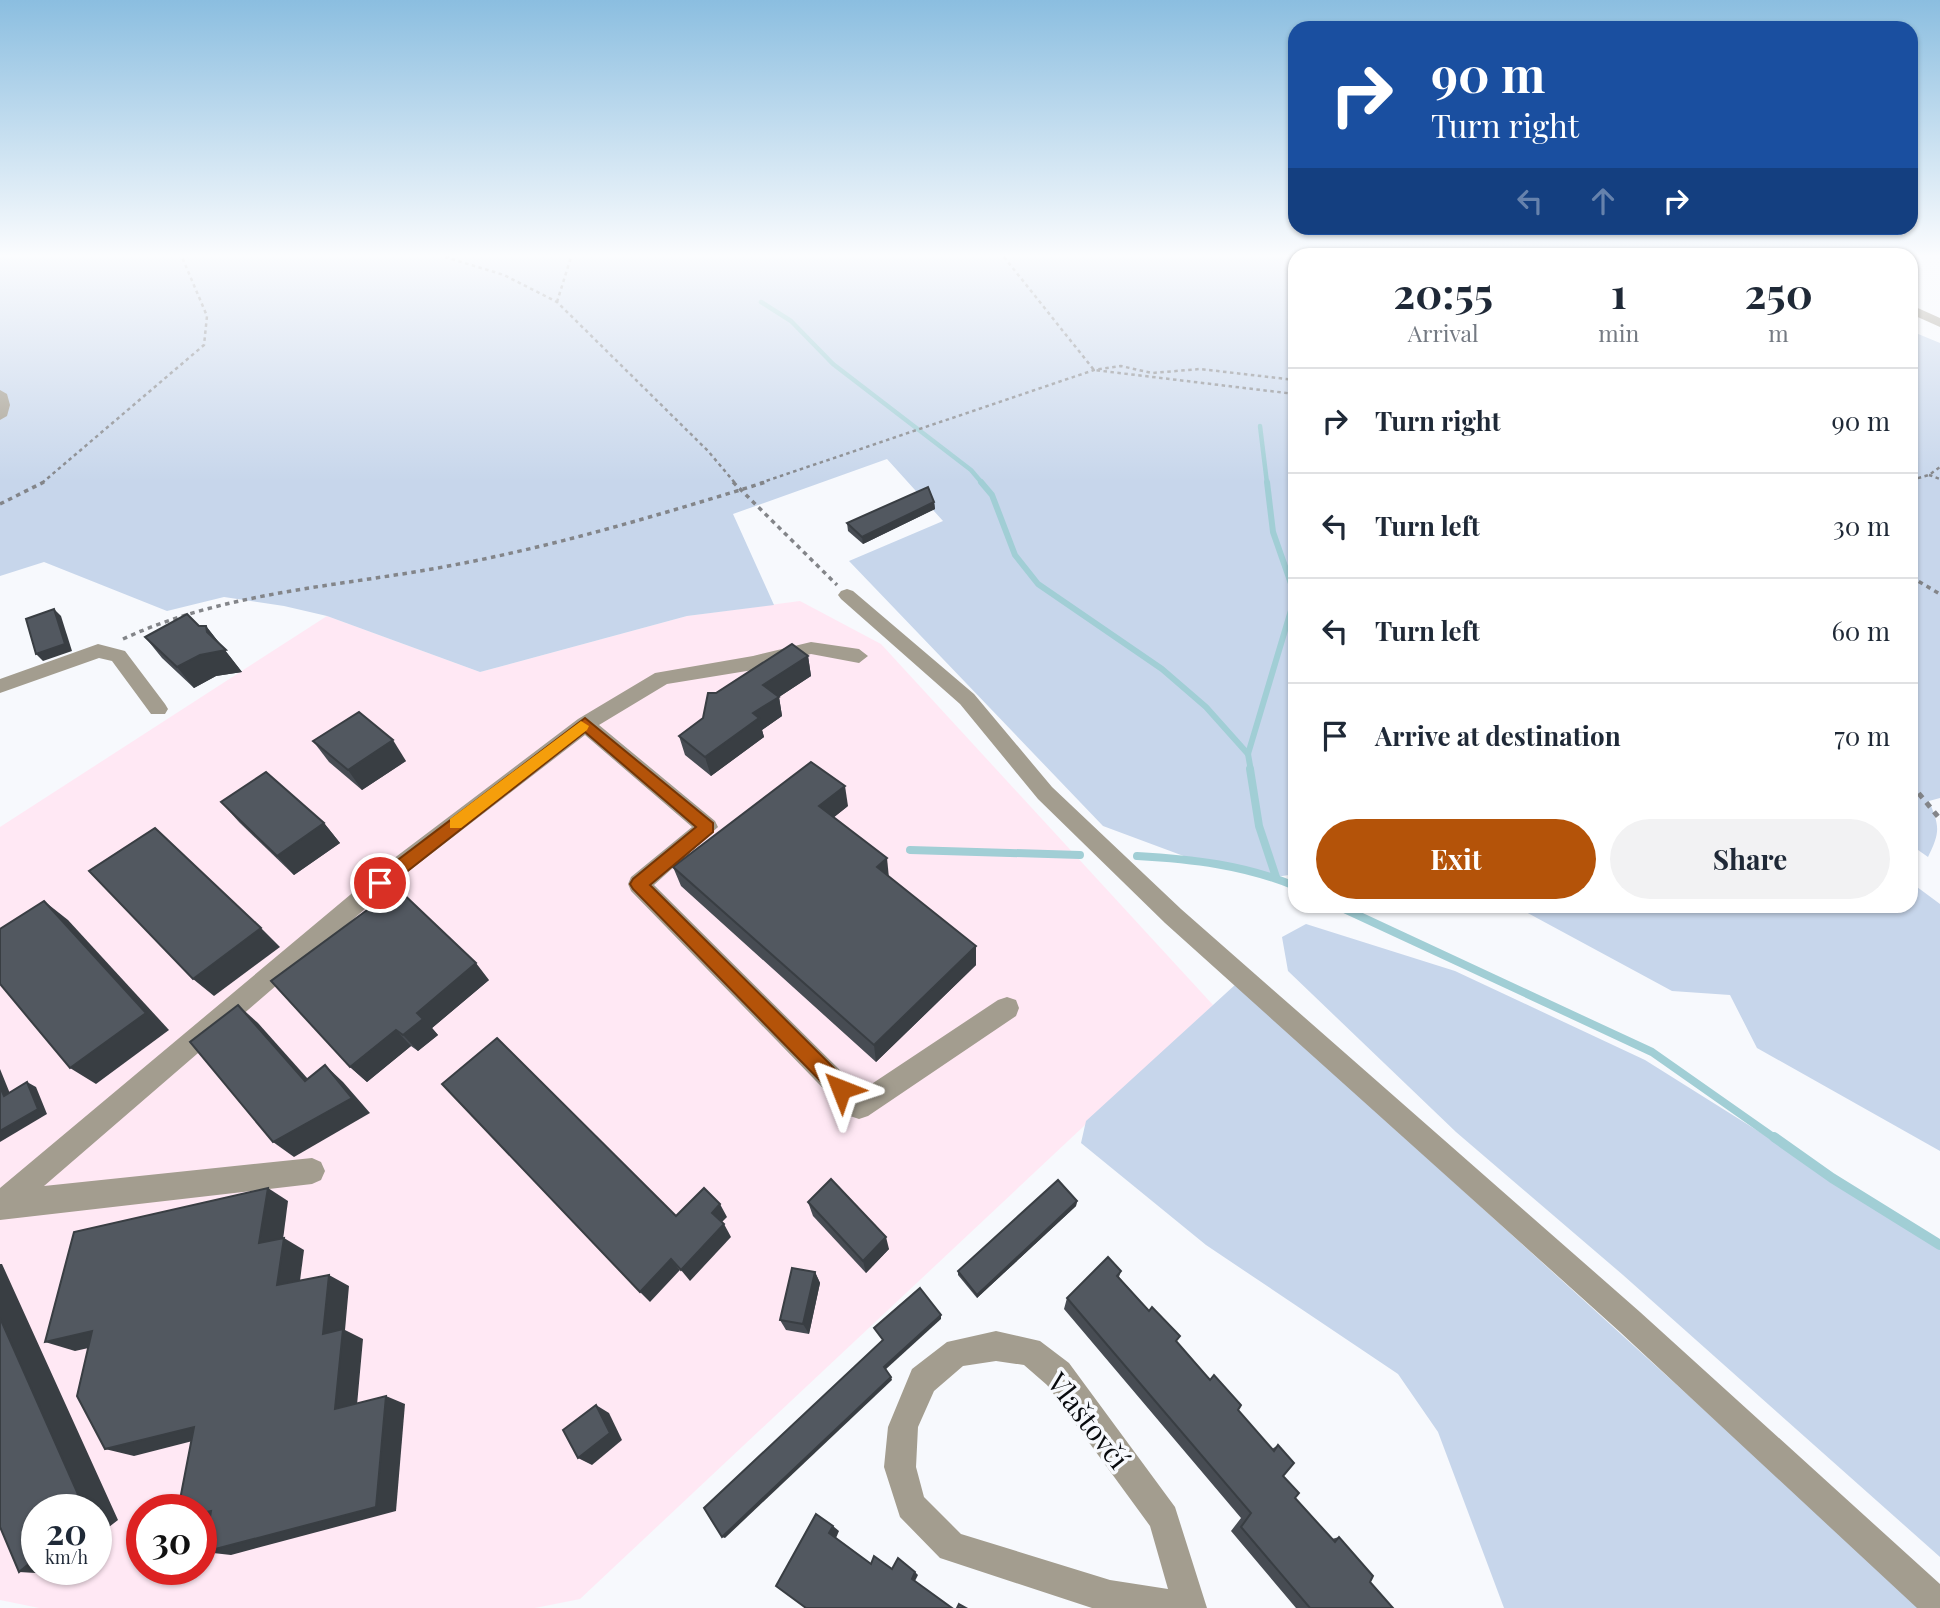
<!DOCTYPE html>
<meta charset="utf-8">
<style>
body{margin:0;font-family:"Playfair Display",serif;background:#f2f2f3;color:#1f2937;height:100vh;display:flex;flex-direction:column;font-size:26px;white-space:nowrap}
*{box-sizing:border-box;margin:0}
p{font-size:23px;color:#747a83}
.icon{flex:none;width:38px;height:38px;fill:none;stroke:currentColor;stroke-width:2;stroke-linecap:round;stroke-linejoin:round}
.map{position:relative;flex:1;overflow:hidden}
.sheet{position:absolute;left:1288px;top:248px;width:630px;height:665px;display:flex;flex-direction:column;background:#fff;border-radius:21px;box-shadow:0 2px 5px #0004}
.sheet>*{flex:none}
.guide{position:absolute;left:1288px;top:21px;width:630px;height:214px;border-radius:21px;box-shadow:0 2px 5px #0004;background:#1a4fa0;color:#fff;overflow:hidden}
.speed{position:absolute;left:21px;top:1494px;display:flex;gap:14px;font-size:35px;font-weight:700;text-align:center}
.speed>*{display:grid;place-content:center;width:91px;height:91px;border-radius:50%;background:#fff;box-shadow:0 2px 5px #0004;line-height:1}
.speed small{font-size:18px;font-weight:400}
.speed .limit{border:10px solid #d22;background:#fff;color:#111}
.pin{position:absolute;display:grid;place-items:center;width:60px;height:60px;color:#fff;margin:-30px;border:4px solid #fff;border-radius:50%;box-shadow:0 2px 7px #0007}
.me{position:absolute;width:77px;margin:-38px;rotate:315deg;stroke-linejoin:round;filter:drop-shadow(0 0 5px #0008)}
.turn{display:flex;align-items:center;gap:24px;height:147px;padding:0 28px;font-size:32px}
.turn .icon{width:91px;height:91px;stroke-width:2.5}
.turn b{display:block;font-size:49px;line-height:60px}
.lanes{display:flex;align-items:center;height:66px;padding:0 28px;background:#0003;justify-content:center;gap:35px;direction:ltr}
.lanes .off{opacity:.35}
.eta{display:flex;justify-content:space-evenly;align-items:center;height:119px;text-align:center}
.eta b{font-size:42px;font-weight:700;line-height:49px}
.action{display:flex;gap:14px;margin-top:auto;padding:14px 28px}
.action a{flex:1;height:80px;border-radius:42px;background:#b45309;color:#fff;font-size:28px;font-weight:700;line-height:80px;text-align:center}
.action a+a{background:#f2f2f3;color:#1f2937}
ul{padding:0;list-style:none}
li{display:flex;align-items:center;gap:21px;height:105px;padding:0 28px;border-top:2px solid #e0e1e3}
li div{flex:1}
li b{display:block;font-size:26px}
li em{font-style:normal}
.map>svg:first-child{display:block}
.industrial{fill:#ffe8f4;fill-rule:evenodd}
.green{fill:#c7d6eb}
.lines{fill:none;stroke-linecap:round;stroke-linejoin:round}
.stream-far3{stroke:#a1ced5;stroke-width:4.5}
.stream-far2{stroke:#a1ced5;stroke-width:6}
.stream-far1{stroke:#a1ced5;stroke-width:8}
.stream{stroke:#a1ced5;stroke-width:10}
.path-far2{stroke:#838589;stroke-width:2.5;stroke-dasharray:3.5 3.5;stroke-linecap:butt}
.path-far1{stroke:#838589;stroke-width:3.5;stroke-dasharray:4.5 4.5;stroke-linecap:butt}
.path{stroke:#838589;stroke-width:5;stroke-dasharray:6 6;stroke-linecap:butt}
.minor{fill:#a39d8f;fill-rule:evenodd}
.wall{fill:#474c53}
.shaded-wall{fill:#393e43}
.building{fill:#525860;stroke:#393e43;stroke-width:2}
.route{fill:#b45309;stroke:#753606;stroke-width:2}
.slow{fill:#f59e0b}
.labels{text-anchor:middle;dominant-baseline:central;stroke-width:7;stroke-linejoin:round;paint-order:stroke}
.near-street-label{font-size:28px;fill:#090b0e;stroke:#f7f9fd}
</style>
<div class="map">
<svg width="1940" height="1608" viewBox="0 0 1940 1608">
<rect width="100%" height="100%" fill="#f7f9fd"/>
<path class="industrial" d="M 800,601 L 881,644 L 1213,1005 L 580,1599 L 535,1608 L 39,1608 L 0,1600 L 0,827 L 327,616 L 480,672 L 687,616 ZM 37,1510 L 96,1510 L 96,1570 L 37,1570 ZM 142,1510 L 201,1510 L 201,1570 L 142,1570 Z"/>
<g class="green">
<path d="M 0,257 L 1295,257 L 1295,874 L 1276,877 L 1189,858 L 1103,826 L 849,561 L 943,521 L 887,459 L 733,514 L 774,605 L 687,616 L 480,672 L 327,616 L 284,606 L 224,597 L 167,611 L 44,562 L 0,576 Z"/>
<path d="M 1911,331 L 1940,343 L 1940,798 L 1929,801 C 1940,827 1940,832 1928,857 L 1911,845 Z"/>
<path d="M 1911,870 L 1913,884 L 1940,904 L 1940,1151 L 1757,1048 L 1730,995 L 1672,991 L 1524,911 L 1503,907 L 1911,906 Z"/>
<path d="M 1306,924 L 1455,971 L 1645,1060 L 1940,1245 L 1940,1557 L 1623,1275 L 1456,1132 L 1288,971 L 1282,937 Z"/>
<path d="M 1236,984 L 1922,1608 L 1504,1608 L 1438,1432 L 1398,1374 L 1206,1245 L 1081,1143 L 1086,1121 Z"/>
</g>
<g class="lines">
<g class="stream-far3">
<path d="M 761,302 L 791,321 L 833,364 L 971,470 L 982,483"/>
<path d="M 1260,426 L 1267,483"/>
</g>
<g class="stream-far2">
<path d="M 981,482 L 992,495 L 1015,555 L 1038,584 L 1162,669 L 1206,707 L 1248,754"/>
<path d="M 1267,482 L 1273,532 L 1295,595"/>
<path d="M 1251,771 L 1248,754 L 1295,597"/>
</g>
<g class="stream-far1">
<path d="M 1250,769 L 1259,826 L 1276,877"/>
<path d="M 910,850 L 1080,855"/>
<path d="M 1137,856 C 1192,859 1244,865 1295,886"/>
<path d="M 1338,906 L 1652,1052 L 1776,1139"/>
</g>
<path class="stream" d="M 1774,1137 L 1832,1178 L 1940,1245"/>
<g class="path-far2">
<path d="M 445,257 L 504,275 L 557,302 L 708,451 L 735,483"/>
<path d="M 1004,257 L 1094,370 L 1295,394"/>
<path d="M 557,302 L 571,257"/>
<path d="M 1929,475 L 1940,479"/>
<path d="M 1911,480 L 1929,475 L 1940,467"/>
<path d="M 42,483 L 204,345 L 207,316 L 182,257"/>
<path d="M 760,483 L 1094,370 L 1121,366 L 1152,373 L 1200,369 L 1295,380"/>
</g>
<g class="path-far1">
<path d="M 733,482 L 837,585"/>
<path d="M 0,504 L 44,482"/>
<path d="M 1911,577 L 1940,594"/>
<path d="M 123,639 C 224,592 335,587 443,567 C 553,547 659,515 766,482"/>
</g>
<path class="path" d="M 1911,784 L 1940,819"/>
<g class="minor">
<path d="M 1911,305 L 1940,318 L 1940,327 L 1911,314 Z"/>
<path d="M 0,390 L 7,394 L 10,405 L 7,416 L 0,420 Z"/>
<path d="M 847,589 L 853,591 L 974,694 L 1052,787 L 1181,909 L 1640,1312 L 1940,1584 L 1940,1608 L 1917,1608 L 1620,1332 L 1165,923 L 1038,799 L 960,704 L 841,599 L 838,595 L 841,591 Z"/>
<path d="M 811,642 L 859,649 L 868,656 L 859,663 L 811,654 L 753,670 L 667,684 L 599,725 L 715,821 L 718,827 L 654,885 L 861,1091 L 998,1000 L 1007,997 L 1016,1000 L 1019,1008 L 1016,1016 L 868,1116 L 859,1119 L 850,1116 L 631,891 L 628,884 L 631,877 L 692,827 L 585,735 L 409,871 L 44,1186 L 312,1158 L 321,1162 L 325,1171 L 321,1180 L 312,1184 L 0,1220 L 0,1188 L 393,859 L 578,719 L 655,673 L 753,656 Z"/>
<path d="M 98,644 L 125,651 L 165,704 L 168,709 L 165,714 L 151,714 L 112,661 L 99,658 L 0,693 L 0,679 Z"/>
<path d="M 996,1331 L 1040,1341 L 1069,1363 L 1175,1507 L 1207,1608 L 1092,1608 L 940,1558 L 900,1517 L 884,1467 L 888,1427 L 912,1369 L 947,1342 ZM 996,1361 L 1024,1365 L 1047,1385 L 1150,1526 L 1168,1589 L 1110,1580 L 961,1534 L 924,1497 L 916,1467 L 918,1427 L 934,1391 L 963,1366 Z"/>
</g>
</g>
<g class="wall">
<path d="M 934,502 L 935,509 L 863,544 L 848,531 L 847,523 Z"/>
<path d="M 199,626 L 206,626 L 242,672 L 216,676 L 194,688 L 162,658 L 145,637 Z"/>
<path d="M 808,656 L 811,676 L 779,697 L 782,716 L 762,730 L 764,737 L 711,776 L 685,755 L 679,736 L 703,718 L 716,693 Z"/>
<path d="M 313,741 L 406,761 L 362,790 L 329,762 Z"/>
<path d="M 221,802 L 324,823 L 340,843 L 294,875 L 239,822 Z"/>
<path d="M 848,806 L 834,817 L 889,877 L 976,946 L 976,965 L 876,1062 L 681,886 L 673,867 Z"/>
<path d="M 489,980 L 432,1028 L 438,1035 L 418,1051 L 411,1046 L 367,1082 L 350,1067 L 271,981 Z"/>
<path d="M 1077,1201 L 1076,1206 L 977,1298 L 958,1275 L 958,1271 Z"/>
<path d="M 808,1202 L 889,1249 L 866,1273 L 813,1216 Z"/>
<path d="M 1121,1271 L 1119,1277 L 1272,1449 L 1278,1445 L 1283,1476 L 1295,1498 L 1332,1539 L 1339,1537 L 1370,1582 L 1393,1608 L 1296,1608 L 1231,1531 L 1241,1518 L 1064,1309 L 1067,1298 Z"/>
<path d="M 815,1272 L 820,1283 L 809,1334 L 786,1330 L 780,1320 Z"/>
</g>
<g class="shaded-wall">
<path d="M 934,502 L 935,509 L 863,544 L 862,537 Z"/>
<path d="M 54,609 L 61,616 L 72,651 L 43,661 L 36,654 Z"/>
<path d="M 206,626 L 242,672 L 216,676 L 194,688 L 177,667 L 207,632 Z"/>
<path d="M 808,656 L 811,676 L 779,697 L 782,716 L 762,730 L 764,737 L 711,776 L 705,757 L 753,713 L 763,685 Z"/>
<path d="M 393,740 L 406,761 L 362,790 L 348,770 Z"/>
<path d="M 845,786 L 848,806 L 823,826 L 819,806 Z"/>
<path d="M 324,823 L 340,843 L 294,875 L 277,856 Z"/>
<path d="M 887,858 L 889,878 L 877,867 Z"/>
<path d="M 44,901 L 68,920 L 169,1030 L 96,1084 L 70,1068 Z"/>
<path d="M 261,928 L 280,947 L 214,996 L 193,979 Z"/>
<path d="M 976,946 L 976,965 L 876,1062 L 874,1045 Z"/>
<path d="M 476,963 L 489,980 L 432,1028 L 438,1035 L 418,1051 L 403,1035 L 417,1013 Z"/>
<path d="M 238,1005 L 258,1023 L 324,1097 L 305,1081 Z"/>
<path d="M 396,1030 L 411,1046 L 367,1082 L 350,1067 Z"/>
<path d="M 325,1065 L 343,1082 L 370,1113 L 294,1157 L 273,1142 Z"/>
<path d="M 0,1069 L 13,1101 L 4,1096 L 0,1087 Z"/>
<path d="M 27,1082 L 36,1087 L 47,1114 L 0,1142 L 0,1131 Z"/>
<path d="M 268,1188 L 288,1201 L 281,1255 L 259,1243 Z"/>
<path d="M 1077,1201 L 1076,1206 L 977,1298 L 977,1295 Z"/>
<path d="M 720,1204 L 727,1217 L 719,1225 L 712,1213 Z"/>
<path d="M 724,1224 L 731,1237 L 690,1281 L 681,1270 Z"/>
<path d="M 886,1237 L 889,1249 L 866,1273 L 863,1261 Z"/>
<path d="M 284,1238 L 304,1250 L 298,1296 L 277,1285 Z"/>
<path d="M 671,1259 L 680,1270 L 650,1302 L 640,1292 Z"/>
<path d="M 0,1264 L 2,1264 L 118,1520 L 96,1537 L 96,1510 L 85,1510 L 0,1318 Z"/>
<path d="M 815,1272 L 820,1283 L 809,1334 L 803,1324 Z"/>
<path d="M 329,1275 L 349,1286 L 345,1330 L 363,1339 L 356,1416 L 335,1409 L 323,1334 Z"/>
<path d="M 941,1315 L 941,1319 L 885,1370 L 884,1367 Z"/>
<path d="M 92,1331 L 120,1341 L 75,1351 L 45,1342 Z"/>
<path d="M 891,1377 L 892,1380 L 725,1538 L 722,1537 Z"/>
<path d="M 386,1396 L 405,1404 L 396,1511 L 231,1555 L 204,1552 Z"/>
<path d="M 596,1405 L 609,1413 L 622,1440 L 592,1465 L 578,1458 Z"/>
<path d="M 194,1427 L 220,1434 L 134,1456 L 105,1449 Z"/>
<path d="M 211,1511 L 237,1515 L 204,1524 L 201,1523 L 201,1513 Z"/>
<path d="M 833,1526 L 839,1531 L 836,1538 L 829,1533 Z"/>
<path d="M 37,1557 L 37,1570 L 58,1570 L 53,1574 L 19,1572 Z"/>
<path d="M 915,1572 L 918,1575 L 915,1581 L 912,1579 Z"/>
</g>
<g class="building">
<path d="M 928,487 L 934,502 L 862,537 L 847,523 Z"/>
<path d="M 54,609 L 65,644 L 36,654 L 26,619 Z"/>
<path d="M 187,614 L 199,626 L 206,626 L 207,632 L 226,650 L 200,655 L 177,667 L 145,637 Z"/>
<path d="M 792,644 L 808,656 L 763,685 L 779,697 L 753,713 L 759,718 L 705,757 L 679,736 L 703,718 L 708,693 L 716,693 Z"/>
<path d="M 359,712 L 393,740 L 348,770 L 313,741 Z"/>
<path d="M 811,762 L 845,786 L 819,806 L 887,858 L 877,867 L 976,946 L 874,1045 L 673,867 Z"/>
<path d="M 266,772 L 324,823 L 277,856 L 221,802 Z"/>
<path d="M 155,828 L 261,928 L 193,979 L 89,871 Z"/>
<path d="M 397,888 L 476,963 L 417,1013 L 423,1019 L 403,1035 L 396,1030 L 350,1067 L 271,981 Z"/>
<path d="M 44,901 L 146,1013 L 70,1068 L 0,984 L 0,929 Z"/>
<path d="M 238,1005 L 305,1081 L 325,1065 L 352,1098 L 273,1142 L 190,1042 Z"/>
<path d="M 497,1038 L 676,1216 L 704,1188 L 720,1204 L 712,1213 L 724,1224 L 681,1270 L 671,1259 L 640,1292 L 442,1084 Z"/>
<path d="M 27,1082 L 38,1109 L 0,1131 L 0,1087 L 4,1096 Z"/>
<path d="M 831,1179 L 886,1237 L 863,1261 L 808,1202 Z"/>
<path d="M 1058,1180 L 1077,1201 L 977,1295 L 958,1271 Z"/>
<path d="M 268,1188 L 259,1243 L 284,1238 L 277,1285 L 329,1275 L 323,1334 L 343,1329 L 335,1409 L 386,1396 L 376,1507 L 204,1552 L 211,1511 L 201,1513 L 201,1510 L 178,1510 L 194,1427 L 105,1449 L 77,1396 L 92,1331 L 45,1342 L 74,1232 Z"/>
<path d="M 1108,1257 L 1121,1271 L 1117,1276 L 1149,1311 L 1152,1307 L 1180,1336 L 1176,1341 L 1210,1380 L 1214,1375 L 1241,1405 L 1238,1410 L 1274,1451 L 1278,1445 L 1294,1463 L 1283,1476 L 1299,1493 L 1295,1498 L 1335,1542 L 1339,1537 L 1373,1576 L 1370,1582 L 1393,1608 L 1310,1608 L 1241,1527 L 1251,1513 L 1067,1298 Z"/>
<path d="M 792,1268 L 815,1272 L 803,1324 L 780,1320 Z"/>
<path d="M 920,1288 L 941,1315 L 884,1367 L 891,1377 L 722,1537 L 704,1508 L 883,1340 L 874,1328 Z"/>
<path d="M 0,1318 L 85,1510 L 37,1510 L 37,1557 L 19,1572 L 0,1527 Z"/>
<path d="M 596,1405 L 610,1433 L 578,1458 L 563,1430 Z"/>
<path d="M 816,1514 L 833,1526 L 829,1533 L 871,1564 L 874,1556 L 892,1569 L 898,1558 L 915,1572 L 912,1579 L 952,1608 L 806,1608 L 776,1586 Z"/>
<path d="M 959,1604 L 966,1608 L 957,1608 Z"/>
</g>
<linearGradient id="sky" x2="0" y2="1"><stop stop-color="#8bbee0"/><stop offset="0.53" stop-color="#fbfcfe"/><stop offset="1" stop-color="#fbfcfe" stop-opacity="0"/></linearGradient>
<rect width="1940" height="482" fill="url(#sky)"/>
<path class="route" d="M 585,718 L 713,823 L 713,832 L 650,885 L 848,1082 L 851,1089 L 848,1095 L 841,1098 L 834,1095 L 633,889 L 630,884 L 633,879 L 696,827 L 585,732 L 386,888 L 374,888 L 371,883 L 374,878 Z"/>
<path class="slow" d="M 581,721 L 589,726 L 587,730 L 461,828 L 450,828 L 450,819 Z"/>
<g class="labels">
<g class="near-street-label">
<text transform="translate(1089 1420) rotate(52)">Vlaštovčí</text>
</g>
</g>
</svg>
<div class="speed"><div>20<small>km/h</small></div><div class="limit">30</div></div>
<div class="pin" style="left:380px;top:883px;background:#d93025"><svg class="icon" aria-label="arrive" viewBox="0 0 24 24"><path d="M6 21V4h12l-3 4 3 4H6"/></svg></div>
<svg class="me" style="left:841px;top:1089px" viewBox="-20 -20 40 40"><path d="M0-17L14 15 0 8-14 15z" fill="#b45309" stroke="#fff" stroke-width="4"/></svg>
<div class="guide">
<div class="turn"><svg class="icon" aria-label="right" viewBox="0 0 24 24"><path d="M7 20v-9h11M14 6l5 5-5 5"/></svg><div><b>90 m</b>Turn right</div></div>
<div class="lanes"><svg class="icon off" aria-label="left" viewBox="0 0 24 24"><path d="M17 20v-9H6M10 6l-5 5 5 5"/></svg><svg class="icon off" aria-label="ahead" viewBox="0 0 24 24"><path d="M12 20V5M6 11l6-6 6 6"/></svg><svg class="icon" aria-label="right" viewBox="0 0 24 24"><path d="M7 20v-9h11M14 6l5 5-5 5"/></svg></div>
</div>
<section class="sheet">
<div class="eta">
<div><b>20:55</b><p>Arrival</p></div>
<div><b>1</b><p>min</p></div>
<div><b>250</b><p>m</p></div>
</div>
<ul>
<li><svg class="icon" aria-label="right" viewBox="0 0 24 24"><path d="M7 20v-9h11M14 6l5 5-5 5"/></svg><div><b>Turn right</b></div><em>90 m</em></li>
<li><svg class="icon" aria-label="left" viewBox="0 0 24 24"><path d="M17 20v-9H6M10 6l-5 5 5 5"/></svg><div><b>Turn left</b></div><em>30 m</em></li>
<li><svg class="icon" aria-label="left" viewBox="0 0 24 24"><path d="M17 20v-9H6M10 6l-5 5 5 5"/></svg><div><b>Turn left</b></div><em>60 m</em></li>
<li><svg class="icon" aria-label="arrive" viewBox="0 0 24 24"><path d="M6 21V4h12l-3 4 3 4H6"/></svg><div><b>Arrive at destination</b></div><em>70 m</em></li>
</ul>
<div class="action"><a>Exit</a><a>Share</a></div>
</section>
</div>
